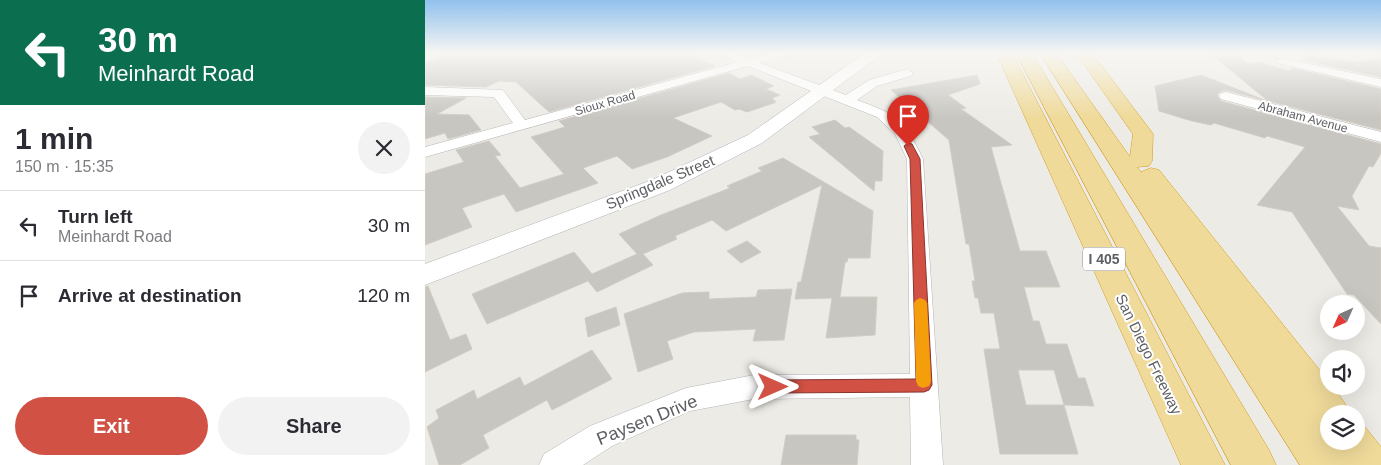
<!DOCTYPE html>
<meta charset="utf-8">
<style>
body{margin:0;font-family:Helvetica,sans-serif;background:#f2f2f3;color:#2b2b33;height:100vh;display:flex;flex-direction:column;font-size:19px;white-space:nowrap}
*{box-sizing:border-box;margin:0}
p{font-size:16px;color:#7c7c81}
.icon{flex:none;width:28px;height:28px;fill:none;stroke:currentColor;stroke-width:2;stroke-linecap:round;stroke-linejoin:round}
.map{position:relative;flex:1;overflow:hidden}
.sheet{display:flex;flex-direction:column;background:#fff;width:425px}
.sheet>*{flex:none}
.banner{background:#0b6e4f;color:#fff;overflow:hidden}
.needle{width:32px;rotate:225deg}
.tools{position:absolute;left:895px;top:295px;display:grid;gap:10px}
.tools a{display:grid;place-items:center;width:45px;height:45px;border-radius:50%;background:#fff;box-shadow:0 5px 20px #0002;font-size:25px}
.pin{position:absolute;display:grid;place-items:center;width:42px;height:42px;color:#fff;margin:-51px -21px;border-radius:50% 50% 50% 0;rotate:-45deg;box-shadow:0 0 5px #0007}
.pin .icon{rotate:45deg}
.me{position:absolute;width:55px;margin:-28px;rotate:90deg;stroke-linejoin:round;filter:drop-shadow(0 0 4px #0008)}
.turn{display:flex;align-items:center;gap:18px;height:105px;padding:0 15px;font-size:22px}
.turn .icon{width:65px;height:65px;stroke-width:2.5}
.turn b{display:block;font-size:35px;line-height:42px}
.round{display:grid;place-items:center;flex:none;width:52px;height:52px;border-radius:26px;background:#f2f2f3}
.headline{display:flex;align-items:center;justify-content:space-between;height:85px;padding:0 15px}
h1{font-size:30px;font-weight:600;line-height:38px}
.primary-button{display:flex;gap:10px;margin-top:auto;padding:10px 15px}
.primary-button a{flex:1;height:58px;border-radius:30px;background:#d25145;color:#fff;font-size:20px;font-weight:600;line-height:58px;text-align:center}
.primary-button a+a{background:#f2f2f3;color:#2b2b33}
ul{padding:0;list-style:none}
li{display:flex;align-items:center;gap:15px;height:70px;padding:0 15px;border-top:1px solid #e1e1e2}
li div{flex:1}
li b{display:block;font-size:19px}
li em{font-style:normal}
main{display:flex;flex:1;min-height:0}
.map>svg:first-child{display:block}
.building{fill:#c8c6c1;stroke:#d1cdc4;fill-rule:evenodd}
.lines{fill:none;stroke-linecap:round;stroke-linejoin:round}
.street-casing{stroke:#b2b4b8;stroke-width:1}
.secondary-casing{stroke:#b1b3b8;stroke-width:1}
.highway-casing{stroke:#d49d1e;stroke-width:1}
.street{fill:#fff;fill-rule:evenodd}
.secondary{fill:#fff;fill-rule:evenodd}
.highway{fill:#efda9a;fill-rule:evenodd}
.route{fill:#d25145;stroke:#88352d}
.slow{fill:#f59e0b}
.labels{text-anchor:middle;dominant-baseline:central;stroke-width:4;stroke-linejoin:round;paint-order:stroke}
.far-street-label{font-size:12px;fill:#5d5f63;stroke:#fff}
.shield{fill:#fff;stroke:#8e8f92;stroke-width:1}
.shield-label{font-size:14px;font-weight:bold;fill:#5d5f63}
.street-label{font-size:15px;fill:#5d5f63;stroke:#fff}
.near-street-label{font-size:18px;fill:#5d5f63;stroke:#fff}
</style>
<main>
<section class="sheet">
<div class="banner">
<div class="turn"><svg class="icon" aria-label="left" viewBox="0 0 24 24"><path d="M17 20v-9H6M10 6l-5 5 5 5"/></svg><div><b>30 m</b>Meinhardt Road</div></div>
</div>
<div class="headline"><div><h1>1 min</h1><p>150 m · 15:35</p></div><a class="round"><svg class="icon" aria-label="close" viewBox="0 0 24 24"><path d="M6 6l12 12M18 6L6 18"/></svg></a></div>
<ul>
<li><svg class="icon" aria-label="left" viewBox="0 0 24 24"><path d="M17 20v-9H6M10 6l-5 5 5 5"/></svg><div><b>Turn left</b><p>Meinhardt Road</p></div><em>30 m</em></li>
<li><svg class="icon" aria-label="arrive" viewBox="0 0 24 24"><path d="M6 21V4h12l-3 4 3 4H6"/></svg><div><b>Arrive at destination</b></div><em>120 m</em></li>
</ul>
<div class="primary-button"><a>Exit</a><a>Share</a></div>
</section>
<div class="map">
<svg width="956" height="465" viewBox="0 0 956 465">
<rect width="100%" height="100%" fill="#edebe5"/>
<g class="building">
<path d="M 23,53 L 196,53 L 267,55 L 290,66 L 124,112 L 91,82 L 74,81 L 61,87 L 0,85 L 0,63 Z"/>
<path d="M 785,53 L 810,53 L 823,64 L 835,62 L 864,71 L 867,68 L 956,89 L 956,130 L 843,101 Z"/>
<path d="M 883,55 L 931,62 L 956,59 L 956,77 L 877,60 Z"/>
<path d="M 304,73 L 315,79 L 326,75 L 349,86 L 341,89 L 355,95 L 347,98 L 351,102 L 349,103 L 322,112 L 314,109 L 310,110 L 296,102 L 248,118 L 287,136 L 242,157 L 207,169 L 192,156 L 158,168 L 173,183 L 91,212 L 79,194 L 37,208 L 47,227 L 0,245 L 0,174 L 39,162 L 31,150 L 64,141 L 76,155 L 70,156 L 95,188 L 139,174 L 106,137 L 140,127 L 134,121 Z"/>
<path d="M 552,75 L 555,84 L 523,95 L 541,108 L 536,109 L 587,145 L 566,147 L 595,251 L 621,251 L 635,287 L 599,287 L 608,321 L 614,321 L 621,344 L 642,344 L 653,378 L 660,378 L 669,406 L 639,405 L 653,454 L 575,454 L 559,349 L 575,349 L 569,313 L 556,313 L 553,298 L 550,298 L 547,281 L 550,281 L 544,244 L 541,244 L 524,140 L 466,90 ZM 593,370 L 629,370 L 639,405 L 601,405 Z"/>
<path d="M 776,75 L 842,101 L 801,90 L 796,91 L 792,95 L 796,101 L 956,144 L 956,153 L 948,167 L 944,166 L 927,196 L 934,210 L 912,206 L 944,246 L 956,248 L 956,324 L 929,295 L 922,294 L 867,212 L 832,205 L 880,147 L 842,136 L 840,138 L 789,123 L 786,125 L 767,121 L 734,111 L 730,86 Z"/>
<path d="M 0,97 L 41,98 L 12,114 L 44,115 L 56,130 L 23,139 L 20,133 L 0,139 Z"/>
<path d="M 410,120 L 420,128 L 424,127 L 458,151 L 457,181 L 450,181 L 449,191 L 384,137 L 395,134 L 387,127 Z"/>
<path d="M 358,158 L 448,211 L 445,258 L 423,258 L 422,262 L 420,262 L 415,297 L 452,297 L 450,335 L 401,338 L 407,298 L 370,299 L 373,282 L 376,282 L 397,185 L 301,231 L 287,220 L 250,236 L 252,239 L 218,254 L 228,265 L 172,292 L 163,281 L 62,324 L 47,294 L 149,252 L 167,274 L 212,254 L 194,234 L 236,215 L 305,188 L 302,186 L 337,171 L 333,168 Z"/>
<path d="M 322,241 L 336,252 L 316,263 L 302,251 Z"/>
<path d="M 3,286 L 25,340 L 41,334 L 47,349 L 0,372 L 0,287 Z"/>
<path d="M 367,289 L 359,340 L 328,341 L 331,329 L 269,332 L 242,341 L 248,359 L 213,372 L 199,314 L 257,293 L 284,292 L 284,299 L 331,297 L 333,290 Z"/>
<path d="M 191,307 L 195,325 L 163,337 L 160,318 Z"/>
<path d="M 167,350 L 187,379 L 127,410 L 122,400 L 58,435 L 64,448 L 35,465 L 14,465 L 2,427 L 14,418 L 11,410 L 49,390 L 52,399 L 95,377 L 99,386 Z"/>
<path d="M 361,435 L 431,435 L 431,440 L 434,440 L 432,465 L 356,465 Z"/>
</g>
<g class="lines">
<defs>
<g id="street">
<path d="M 294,53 L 309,53 L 325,59 L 347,53 L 364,53 L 363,55 L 335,63 L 421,95 L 444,80 L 482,69 L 488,73 L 486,76 L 452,86 L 432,100 C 473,115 479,120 498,159 L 518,465 L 486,465 L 485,397 L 329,399 L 265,411 L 187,446 L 158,465 L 114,465 L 119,454 L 165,426 L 261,388 L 329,375 L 485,374 L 482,159 L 470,134 L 452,117 L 323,66 L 0,157 L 0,147 L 88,123 L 69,97 L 0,95 L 0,87 L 78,90 L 100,120 L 313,62 Z"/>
<path d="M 856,58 L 956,79 L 956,87 L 852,63 L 850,61 Z"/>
<path d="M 801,92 L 956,132 L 956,142 L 796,99 L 794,96 L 796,93 Z"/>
</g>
<path id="secondary" d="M 440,53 L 458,53 L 337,143 L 245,190 L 0,285 L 0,264 L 227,180 L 323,135 Z"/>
<g id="highway">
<path d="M 591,53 L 607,53 L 844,450 L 851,465 L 806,465 Z"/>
<path d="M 615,53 L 631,53 L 705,157 L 708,134 L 651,53 L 667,53 L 728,134 L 727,161 L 724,166 L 712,167 L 716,172 L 726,168 L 734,170 L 904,382 L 904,386 L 907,386 L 919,402 L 925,414 L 904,414 L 904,431 L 901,430 L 904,434 L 904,441 L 931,441 L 931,424 L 940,427 L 956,447 L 956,465 L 875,465 Z"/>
<path d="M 582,54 L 587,56 L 590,59 L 800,465 L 756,465 L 574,59 L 577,56 Z"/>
</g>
</defs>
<use href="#street" class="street-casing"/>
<use href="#secondary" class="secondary-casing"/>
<use href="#highway" class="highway-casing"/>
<use href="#street" class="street"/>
<use href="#secondary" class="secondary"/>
<use href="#highway" class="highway"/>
</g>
<linearGradient id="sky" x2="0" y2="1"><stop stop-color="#91c1ed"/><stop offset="0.45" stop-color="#f7f6f3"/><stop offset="1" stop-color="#f7f6f3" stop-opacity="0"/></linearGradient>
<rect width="956" height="118" fill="url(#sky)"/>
<path class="route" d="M 483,143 L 487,144 L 495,159 L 507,385 L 504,390 L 499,392 L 348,393 L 343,392 L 340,387 L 343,382 L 348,380 L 491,379 L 485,159 L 479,146 Z"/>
<path class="slow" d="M 495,298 L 500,300 L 502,303 L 506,381 L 504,386 L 498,388 L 493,386 L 491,381 L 489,303 L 491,300 Z"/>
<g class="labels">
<g class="far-street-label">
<text transform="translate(180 103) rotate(-16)">Sioux Road</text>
<text transform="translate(878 117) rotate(15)">Abraham Avenue</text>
</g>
<rect class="shield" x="658" y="247.5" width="42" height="23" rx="4"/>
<g class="shield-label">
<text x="679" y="259">I 405</text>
</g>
<g class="street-label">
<text transform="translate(235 182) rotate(-23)">Springdale Street</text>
<text transform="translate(724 354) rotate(64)">San Diego Freeway</text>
</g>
<g class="near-street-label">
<text transform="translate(222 420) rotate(-22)">Paysen Drive</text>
</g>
</g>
</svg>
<div class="tools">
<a><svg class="needle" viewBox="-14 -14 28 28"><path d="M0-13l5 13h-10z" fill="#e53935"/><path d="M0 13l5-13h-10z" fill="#7c7c81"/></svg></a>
<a><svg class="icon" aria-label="sound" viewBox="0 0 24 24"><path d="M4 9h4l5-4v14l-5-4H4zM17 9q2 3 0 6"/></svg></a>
<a><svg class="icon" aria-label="layers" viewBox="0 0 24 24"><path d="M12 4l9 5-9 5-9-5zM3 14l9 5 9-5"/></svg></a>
</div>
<div class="pin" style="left:483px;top:146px;background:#d93025"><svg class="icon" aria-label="arrive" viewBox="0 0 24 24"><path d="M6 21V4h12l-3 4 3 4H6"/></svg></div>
<svg class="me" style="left:348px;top:387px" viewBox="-20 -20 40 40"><path d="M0-17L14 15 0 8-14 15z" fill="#d25145" stroke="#fff" stroke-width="4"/></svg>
</div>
</main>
